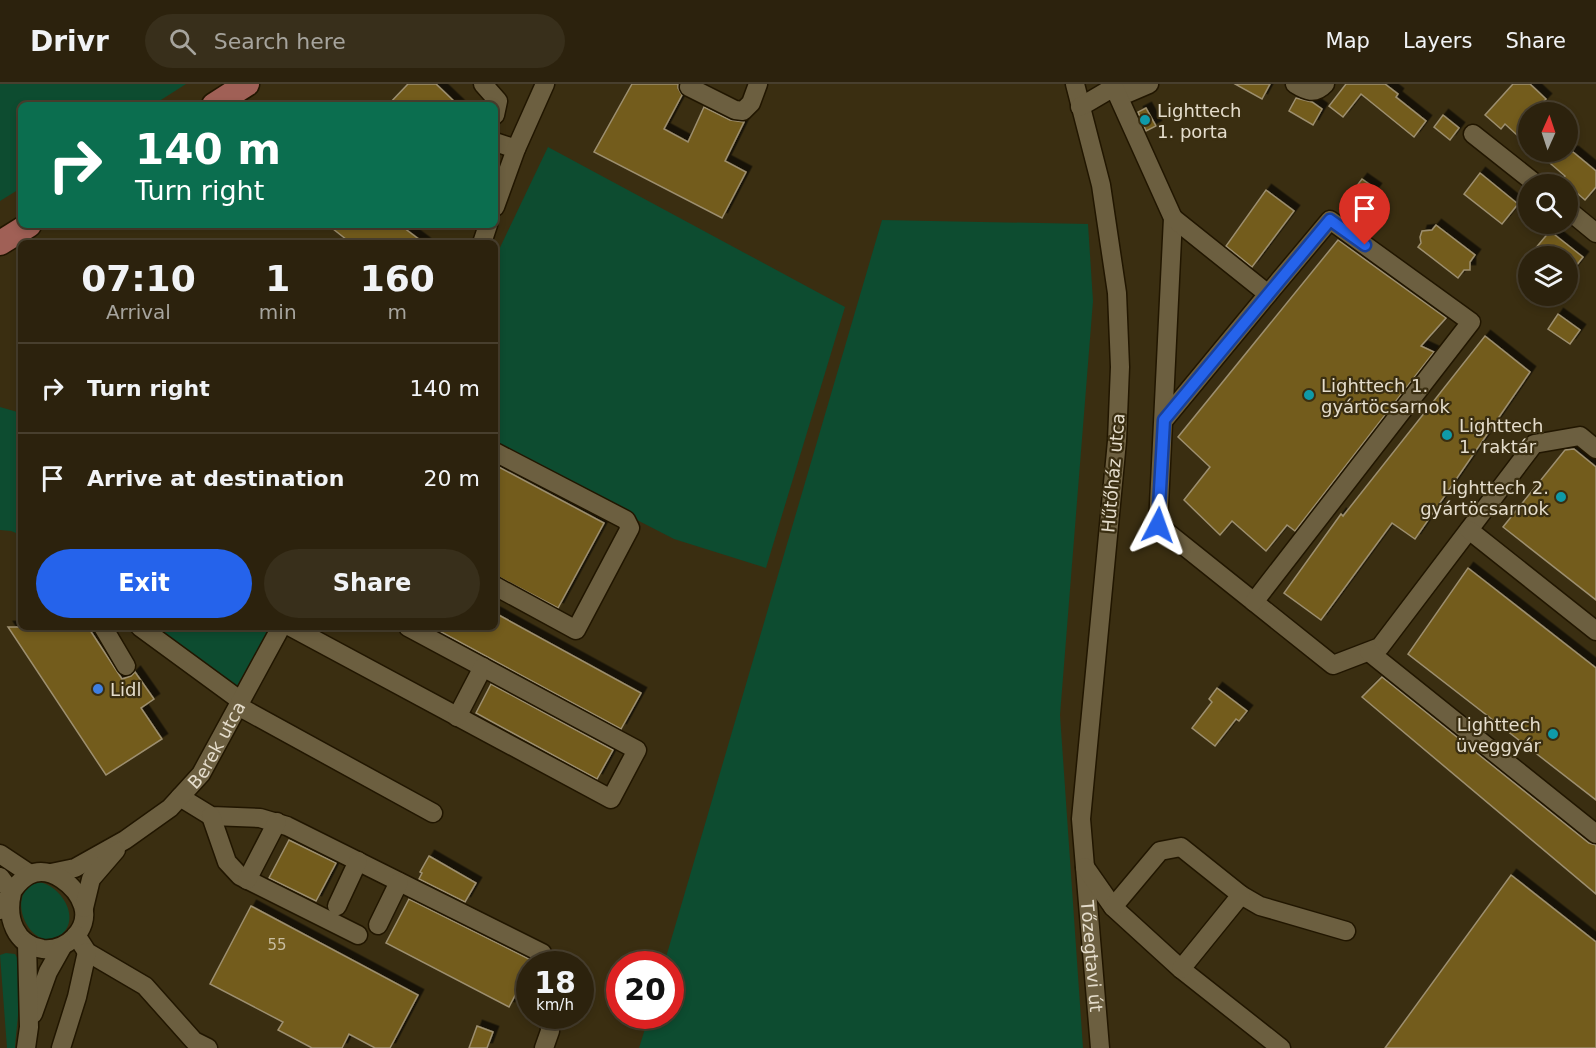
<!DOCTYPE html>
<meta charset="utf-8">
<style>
body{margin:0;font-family:"DejaVu Sans",sans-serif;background:#382f1b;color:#f1f3f6;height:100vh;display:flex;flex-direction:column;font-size:22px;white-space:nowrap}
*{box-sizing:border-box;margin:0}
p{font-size:20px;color:#a6a49d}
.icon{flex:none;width:33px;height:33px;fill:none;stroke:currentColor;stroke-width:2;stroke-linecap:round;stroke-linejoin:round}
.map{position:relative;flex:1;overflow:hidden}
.panel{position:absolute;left:18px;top:156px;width:480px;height:390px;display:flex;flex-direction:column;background:#2c220d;border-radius:9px;box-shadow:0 3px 9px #0003,0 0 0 2px #483f2e}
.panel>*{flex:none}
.top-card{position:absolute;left:18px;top:18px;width:480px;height:126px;border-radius:9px;box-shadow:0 3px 9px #0003,0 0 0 2px #483f2e;background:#0b6e4f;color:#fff;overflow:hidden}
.needle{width:39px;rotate:3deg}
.fabs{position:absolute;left:1518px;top:18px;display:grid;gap:12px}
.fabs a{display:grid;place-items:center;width:60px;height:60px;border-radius:50%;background:#2c220d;box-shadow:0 3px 9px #0003,0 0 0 2px #483f2e;font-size:30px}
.speed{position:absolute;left:516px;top:867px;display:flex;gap:12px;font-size:30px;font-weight:700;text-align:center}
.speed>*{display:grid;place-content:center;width:78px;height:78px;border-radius:50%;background:#2c220d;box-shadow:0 3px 9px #0003,0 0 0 2px #483f2e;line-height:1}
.speed small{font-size:15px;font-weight:400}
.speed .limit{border:9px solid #d22;background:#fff;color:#111}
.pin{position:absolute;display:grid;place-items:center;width:51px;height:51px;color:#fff;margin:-62px -26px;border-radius:50% 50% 50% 0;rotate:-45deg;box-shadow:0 0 6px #0007}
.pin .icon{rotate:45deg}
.me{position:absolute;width:66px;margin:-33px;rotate:4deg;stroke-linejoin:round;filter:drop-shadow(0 0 4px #0008)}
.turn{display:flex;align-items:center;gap:21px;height:126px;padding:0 18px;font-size:27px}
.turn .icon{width:78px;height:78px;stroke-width:2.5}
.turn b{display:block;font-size:42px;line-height:51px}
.eta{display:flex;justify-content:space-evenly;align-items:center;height:102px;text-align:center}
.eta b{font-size:36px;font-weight:700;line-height:42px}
.cta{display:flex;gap:12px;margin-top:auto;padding:12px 18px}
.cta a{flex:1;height:69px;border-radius:36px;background:#2563eb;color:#fff;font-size:24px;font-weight:700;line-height:69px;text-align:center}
.cta a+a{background:#382f1b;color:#f1f3f6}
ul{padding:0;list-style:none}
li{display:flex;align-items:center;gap:18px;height:90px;padding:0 18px;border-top:2px solid #483f2e}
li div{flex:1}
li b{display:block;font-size:22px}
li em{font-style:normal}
header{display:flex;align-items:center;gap:36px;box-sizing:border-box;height:84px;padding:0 30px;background:#2c220d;border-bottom:2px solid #483f2e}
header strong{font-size:28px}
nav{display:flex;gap:33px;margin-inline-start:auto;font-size:21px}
.search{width:420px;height:54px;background:#382f1b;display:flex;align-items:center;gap:15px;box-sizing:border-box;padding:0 21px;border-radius:33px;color:#a6a49d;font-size:22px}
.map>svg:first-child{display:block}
.green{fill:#0d4c30}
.building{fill:#735c1d;stroke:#9d8f6f;stroke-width:1.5;filter:url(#shadow)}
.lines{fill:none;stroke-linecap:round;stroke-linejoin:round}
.minor-casing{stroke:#211600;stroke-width:21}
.major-casing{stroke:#211600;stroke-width:27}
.minor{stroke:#6c5f40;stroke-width:18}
.major{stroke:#a06056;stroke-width:24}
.route-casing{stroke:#184099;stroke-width:15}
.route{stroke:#2563eb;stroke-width:10}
.culture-dot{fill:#0f9aa8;stroke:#3a2e11;stroke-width:2}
.shop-dot{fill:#3f7fe0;stroke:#3a2e11;stroke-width:2}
.labels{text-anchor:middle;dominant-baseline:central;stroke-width:4.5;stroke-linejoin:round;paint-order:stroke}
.number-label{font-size:15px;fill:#c8bda0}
.poi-label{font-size:18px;fill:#e5ddcc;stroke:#3a2e11;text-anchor:start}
.street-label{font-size:18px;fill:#e5ddcc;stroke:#3a2e11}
</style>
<header>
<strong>Drivr</strong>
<div class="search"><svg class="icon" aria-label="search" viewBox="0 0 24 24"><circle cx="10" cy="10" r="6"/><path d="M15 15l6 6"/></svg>Search here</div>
<nav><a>Map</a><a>Layers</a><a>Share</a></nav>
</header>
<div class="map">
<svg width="1596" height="964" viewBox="0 0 1596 964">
<defs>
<filter id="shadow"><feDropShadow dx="5.5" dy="-5.5" stdDeviation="0" flood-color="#0009"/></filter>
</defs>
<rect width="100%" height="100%" fill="#3a2e11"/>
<g class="green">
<path d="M 0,0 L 186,0 L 153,21 L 21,21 L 21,104 L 0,117 Z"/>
<path d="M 548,63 L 845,223 L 766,484 L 674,455 L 495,363 L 495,174 Z"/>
<path d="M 882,136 L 1088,140 L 1093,217 L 1060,631 L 1083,964 L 639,964 L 649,932 L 670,932 L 670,880 L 664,880 Z"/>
<path d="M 0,323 L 21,329 L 21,451 L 11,447 L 0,446 Z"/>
<path d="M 153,543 L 270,543 L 237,602 Z"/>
<path d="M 39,798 C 60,801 81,833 62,850 C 33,875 0,808 39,798 Z"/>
<path d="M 6,869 L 15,870 C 26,885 16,942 15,964 L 7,964 L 0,871 Z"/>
</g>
<g class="building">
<path d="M 408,0 L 436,0 L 458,21 L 388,21 Z"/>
<path d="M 632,0 L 678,0 L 678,4 L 682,11 L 664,45 L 688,58 L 704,23 L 730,36 L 744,38 L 725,77 L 746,88 L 722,134 L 594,68 Z"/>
<path d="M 1235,0 L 1270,0 L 1262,15 Z"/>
<path d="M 1346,0 L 1385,0 L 1398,10 L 1396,13 L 1426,37 L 1414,53 L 1361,10 L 1343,33 L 1329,22 Z"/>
<path d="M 1513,0 L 1530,0 L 1546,15 L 1534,28 L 1528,28 L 1528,61 L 1505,40 L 1501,45 L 1485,31 Z"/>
<path d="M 1296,14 L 1312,18 L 1322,25 L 1313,41 L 1289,27 Z"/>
<path d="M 1146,24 L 1156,42 L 1146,47 L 1138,28 Z"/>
<path d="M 1443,31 L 1459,44 L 1450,56 L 1434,43 Z"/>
<path d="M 1537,68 L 1573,68 L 1596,87 L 1596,103 L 1585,116 L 1562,96 L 1565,92 Z"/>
<path d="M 1480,89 L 1518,120 L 1502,140 L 1464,110 Z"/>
<path d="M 1362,95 L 1376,105 L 1366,118 L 1353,107 Z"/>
<path d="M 1266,106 L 1294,127 L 1252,183 L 1226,162 Z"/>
<path d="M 328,141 L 400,141 L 424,159 L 351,159 Z"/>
<path d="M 1436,141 L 1475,171 L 1470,178 L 1470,186 L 1464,186 L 1458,194 L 1418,163 L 1421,159 L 1420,153 L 1422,147 L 1432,146 Z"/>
<path d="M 1550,147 L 1583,173 L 1568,192 L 1568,172 L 1529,172 Z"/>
<path d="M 1338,156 L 1446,234 L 1421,262 L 1434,268 L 1295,447 L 1287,441 L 1266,467 L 1232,437 L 1220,451 L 1184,416 L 1210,383 L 1178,353 Z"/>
<path d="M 1558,230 L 1580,246 L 1570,260 L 1548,245 Z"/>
<path d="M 1485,252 L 1530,288 L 1415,455 L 1392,439 L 1321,536 L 1284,509 L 1341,430 L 1343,432 Z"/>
<path d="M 1574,365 L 1596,383 L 1596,516 L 1503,443 L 1565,366 Z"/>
<path d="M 495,381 L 604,439 L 558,524 L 495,491 Z"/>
<path d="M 1468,484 L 1596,584 L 1596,716 L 1408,570 Z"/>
<path d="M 495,529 L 641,609 L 621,645 L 432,543 L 495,543 Z"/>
<path d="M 8,543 L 88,543 L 122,595 L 131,592 L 135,588 L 154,615 L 141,624 L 162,655 L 106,691 Z"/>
<path d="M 1382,593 L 1589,759 L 1596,761 L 1596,810 L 1362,613 Z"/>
<path d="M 491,600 L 613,666 L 597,695 L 476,629 Z"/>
<path d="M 1217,604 L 1247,627 L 1239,637 L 1236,635 L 1215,662 L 1192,644 L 1212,618 L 1209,615 Z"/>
<path d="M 289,756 L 336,779 L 316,817 L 269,794 Z"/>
<path d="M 429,772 L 476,799 L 465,818 L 419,795 L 422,789 L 420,788 Z"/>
<path d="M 1511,791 L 1596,858 L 1596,964 L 1385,964 Z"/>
<path d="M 409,815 L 531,876 L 532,879 L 509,923 L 386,859 Z"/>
<path d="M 251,822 L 418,911 L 390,964 L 375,964 L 349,950 L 342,964 L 312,964 L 278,946 L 283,938 L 210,900 Z"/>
<path d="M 477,942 L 493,948 L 487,964 L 469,964 Z"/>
</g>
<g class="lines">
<defs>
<g id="minor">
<path d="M 483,0 L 498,17 L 495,31"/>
<path id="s1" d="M 1075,0 L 1101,101 L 1117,209 L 1120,283 L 1117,357 L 1081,735 L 1100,964"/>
<path d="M 1110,0 L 1128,9 L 1149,0"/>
<path d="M 1295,0 C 1306,7 1315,11 1325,0"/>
<path d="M 689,3 L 735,26 L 743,27 L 751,19 L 758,0"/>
<path d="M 1080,23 L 1114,3 L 1173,134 L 1158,441 L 1333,581 L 1380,563 L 1534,360 L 1580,352 L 1596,365"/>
<path d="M 1473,50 L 1536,100"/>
<path d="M 495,58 L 516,65"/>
<path d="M 495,123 L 516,65 L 545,0"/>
<path d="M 1568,126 L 1596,149"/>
<path d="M 482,159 L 488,141"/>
<path d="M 1164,336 L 1268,210 L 1173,134"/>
<path d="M 495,368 L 626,436 L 630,444 L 576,546 L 495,502"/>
<path d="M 1469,446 L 1596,547"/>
<path d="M 1254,518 L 1471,238 L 1330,136 L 1268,210"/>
<path d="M 103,543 L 126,582"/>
<path d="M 140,543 L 241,617"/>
<path d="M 291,543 L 611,715 L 637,666 L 408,543"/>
<path d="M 1369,568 L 1596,750"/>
<path d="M 238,622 L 433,729"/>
<path d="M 457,633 L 483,583"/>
<path d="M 180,713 L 211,732 L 260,734 L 287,742 L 542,869 L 543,880"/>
<path d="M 211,732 L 227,778 L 240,792 L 358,851"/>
<path d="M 0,770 L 30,790"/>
<path d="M 1085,783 L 1113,823 L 1181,885 L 1281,964"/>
<path id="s2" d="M 51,789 L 75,784 L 125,756 L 170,724 L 201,690 L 281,543"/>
<path d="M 0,793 L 12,809 C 6,834 15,861 43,865 C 66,867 90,846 83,822 C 77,802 50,780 29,791 C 16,798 8,814 0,826"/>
<path d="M 247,796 L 277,738"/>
<path d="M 1241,811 L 1260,822 L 1346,847"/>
<path d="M 337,822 L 358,777"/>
<path d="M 1113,823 L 1160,767 L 1181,763 L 1241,811 L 1181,885"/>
<path d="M 84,824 L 91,795 L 116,766"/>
<path d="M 378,841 L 399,798"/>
<path d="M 76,851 L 87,868 L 145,902 L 194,957 L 208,964"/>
<path d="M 33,930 L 48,888 L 62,863"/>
<path d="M 26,964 L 29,943 L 27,859"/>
<path d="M 61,964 L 77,913 L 87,868"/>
<path d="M 544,964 L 550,947 L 549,932"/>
</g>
<g id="major">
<path d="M 214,21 L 247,0"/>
<path d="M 0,159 L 29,141"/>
</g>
</defs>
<use href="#minor" class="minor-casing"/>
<use href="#major" class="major-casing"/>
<use href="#minor" class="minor"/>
<use href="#major" class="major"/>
</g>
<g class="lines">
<defs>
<path id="route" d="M 1158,441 L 1164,336 L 1330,136 L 1365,161"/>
</defs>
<use href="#route" class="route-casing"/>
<use href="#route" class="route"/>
</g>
<g class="culture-dot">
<circle cx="1145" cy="36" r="6"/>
<circle cx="1309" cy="311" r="6"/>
<circle cx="1447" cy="351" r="6"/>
<circle cx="1561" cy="413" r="6"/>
<circle cx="1553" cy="650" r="6"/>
</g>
<circle class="shop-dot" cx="98" cy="605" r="6"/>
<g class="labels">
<g class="number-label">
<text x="277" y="861">55</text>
</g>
<g class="poi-label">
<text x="1157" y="26">Lighttech<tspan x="1157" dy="21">1. porta</tspan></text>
<text x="1321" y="301">Lighttech 1.<tspan x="1321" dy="21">gyártöcsarnok</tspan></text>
<text x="1459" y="341">Lighttech<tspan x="1459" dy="21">1. raktár</tspan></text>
<text x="1549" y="403" text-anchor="end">Lighttech 2.<tspan x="1549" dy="21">gyártöcsarnok</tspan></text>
<text x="110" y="605">Lidl</text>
<text x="1541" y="640" text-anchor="end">Lighttech<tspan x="1541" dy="21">üveggyár</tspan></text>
</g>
<g class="street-label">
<text transform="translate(1113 389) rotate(-85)">Hűtőház utca</text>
<text stroke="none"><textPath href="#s2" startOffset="216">Berek utca</textPath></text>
<text stroke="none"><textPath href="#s1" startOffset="879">Tőzegtavi út</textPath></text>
</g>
</g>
</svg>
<div class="fabs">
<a><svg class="needle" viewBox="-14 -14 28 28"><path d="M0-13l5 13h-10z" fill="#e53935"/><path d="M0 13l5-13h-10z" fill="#a6a49d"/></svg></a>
<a><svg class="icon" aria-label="search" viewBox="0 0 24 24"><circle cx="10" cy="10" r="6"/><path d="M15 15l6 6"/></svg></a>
<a><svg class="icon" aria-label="layers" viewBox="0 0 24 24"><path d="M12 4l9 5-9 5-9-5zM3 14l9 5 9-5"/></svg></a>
</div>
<div class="speed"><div>18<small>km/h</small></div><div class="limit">20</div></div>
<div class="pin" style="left:1365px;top:161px;background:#d93025"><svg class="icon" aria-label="arrive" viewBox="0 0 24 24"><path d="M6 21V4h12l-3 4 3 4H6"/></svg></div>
<svg class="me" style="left:1158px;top:441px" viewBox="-20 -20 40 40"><path d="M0-17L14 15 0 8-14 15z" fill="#2563eb" stroke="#fff" stroke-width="4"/></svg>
<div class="top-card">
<div class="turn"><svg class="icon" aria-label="right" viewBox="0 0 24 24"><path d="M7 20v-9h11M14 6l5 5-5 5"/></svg><div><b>140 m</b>Turn right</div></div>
</div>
<section class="panel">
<div class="eta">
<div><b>07:10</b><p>Arrival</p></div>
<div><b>1</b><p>min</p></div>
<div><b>160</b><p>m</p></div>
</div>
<ul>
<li><svg class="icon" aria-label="right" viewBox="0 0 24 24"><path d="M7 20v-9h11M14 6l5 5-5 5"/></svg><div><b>Turn right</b></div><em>140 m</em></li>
<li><svg class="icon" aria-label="arrive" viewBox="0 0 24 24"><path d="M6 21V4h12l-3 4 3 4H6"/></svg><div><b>Arrive at destination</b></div><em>20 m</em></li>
</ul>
<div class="cta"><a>Exit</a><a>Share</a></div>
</section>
</div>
